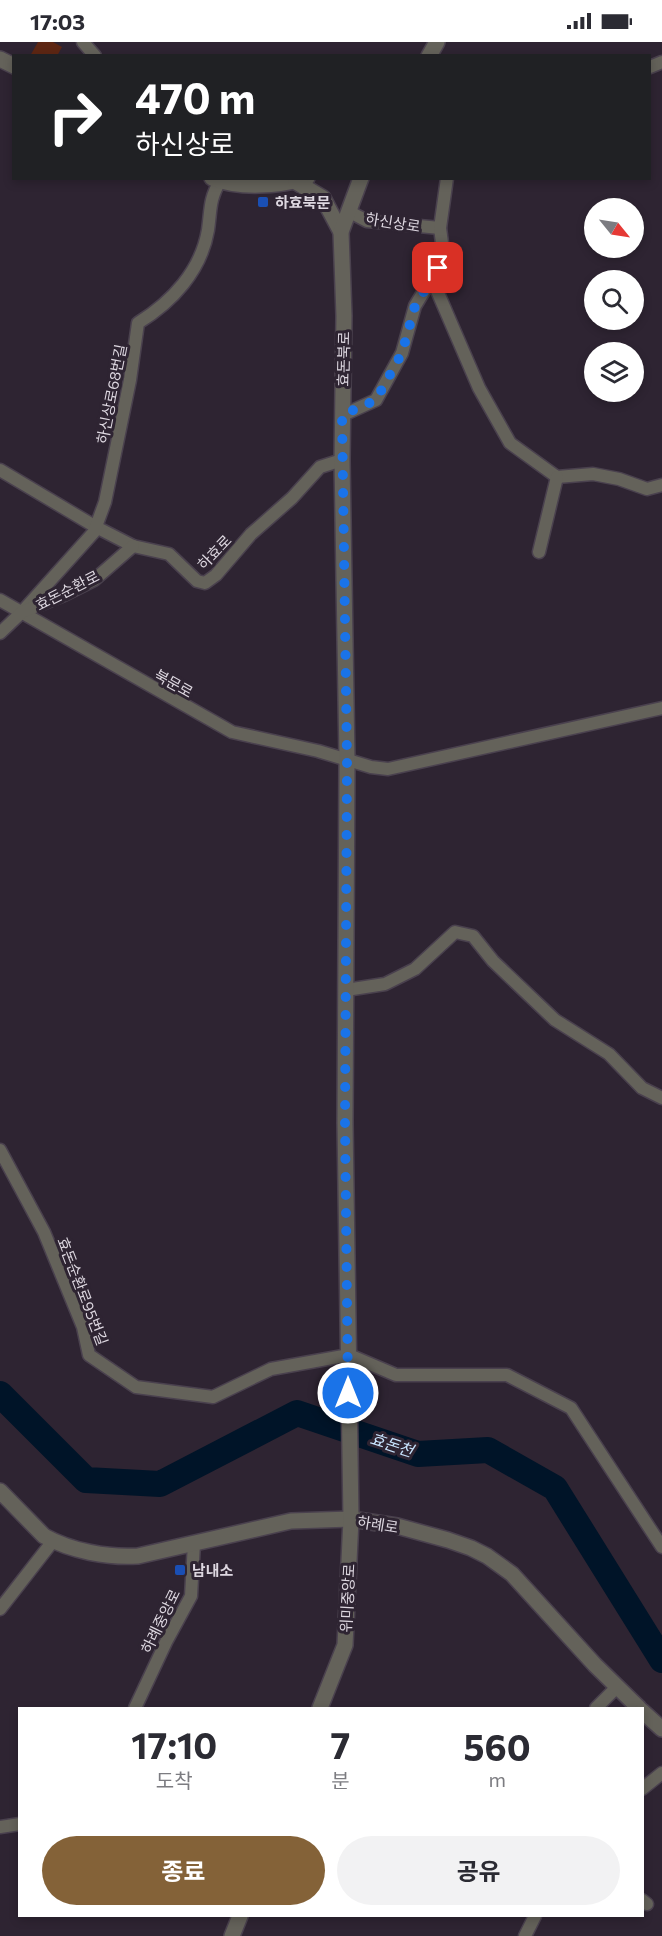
<!DOCTYPE html>
<html lang="ko">
<meta charset="utf-8">
<style>
body{margin:0;font-family:Commissioner,"Noto Sans KR",sans-serif;background:#f2f2f3;color:#2b2b33;height:100vh;display:flex;flex-direction:column;font-size:22px;white-space:nowrap}
*{box-sizing:border-box;margin:0}
p{font-size:20px;color:#7c7c81}
.icon{flex:none;width:33px;height:33px;fill:none;stroke:currentColor;stroke-width:2;stroke-linecap:round;stroke-linejoin:round}
.map{position:relative;flex:1;overflow:hidden}
.panel{position:absolute;left:18px;top:1665px;width:626px;height:210px;display:flex;flex-direction:column;background:#fff;border-radius:0px;box-shadow:0 3px 9px #0003}
.panel>*{flex:none}
.hud{position:absolute;left:12px;top:12px;width:639px;height:126px;border-radius:0px;box-shadow:0 3px 9px #0003;background:#202124;color:#fff;overflow:hidden}
.needle{width:39px;rotate:120deg}
.tools{position:absolute;left:584px;top:156px;display:grid;gap:12px}
.tools a{display:grid;place-items:center;width:60px;height:60px;border-radius:50%;background:#fff;box-shadow:0 3px 9px #0003;font-size:30px}
.pin{position:absolute;display:grid;place-items:center;width:51px;height:51px;color:#fff;margin:-26px;border-radius:12px;box-shadow:0 3px 9px #0006}
.me{position:absolute;width:66px;margin:-33px;rotate:0deg;stroke-linejoin:round;filter:drop-shadow(0 0 4px #0008)}
.turn{display:flex;align-items:center;gap:21px;height:126px;padding:0 24px;font-size:27px}
.turn .icon{width:78px;height:78px;stroke-width:2.5}
.turn b{display:block;font-size:42px;line-height:51px}
.eta{display:flex;justify-content:space-evenly;align-items:center;height:102px;text-align:center}
.eta b{font-size:36px;font-weight:700;line-height:42px}
.primary-button{display:flex;gap:12px;margin-top:auto;padding:12px 24px}
.primary-button a{flex:1;height:69px;border-radius:36px;background:#846238;color:#fff;font-size:24px;font-weight:700;line-height:69px;text-align:center}
.primary-button a+a{background:#f2f2f3;color:#2b2b33}
.status{display:flex;justify-content:space-between;align-items:center;height:42px;padding:0 30px;background:#fff;direction:ltr}
.status svg{height:16px;fill:currentColor}
.map>svg:first-child{display:block}
.lines{fill:none;stroke-linecap:round;stroke-linejoin:round}
.river{stroke:#001428;stroke-width:26}
.building{fill:#5d2613}
.minor-casing{stroke:#4a414e;stroke-width:15}
.tertiary-casing{stroke:#4a414e;stroke-width:18}
.minor{stroke:#64625a;stroke-width:12}
.tertiary{stroke:#64625a;stroke-width:15}
.route{stroke:#1a73e8;stroke-width:10;stroke-dasharray:0 18}
.transit-dot{fill:#1a4fb4;stroke:#2e2432;stroke-width:2}
.labels{text-anchor:middle;dominant-baseline:central;stroke-width:6;stroke-linejoin:round;paint-order:stroke}
.poi-label{font-size:15px;font-weight:bold;fill:#ddd7e0;stroke:#2e2432;text-anchor:start}
.street-label{font-size:15px;fill:#ddd7e0;stroke:#2e2432}
.water-label{font-size:16px;font-style:italic;fill:#c8e4fe;stroke:#2e2432}
</style>
<div class="status"><b>17:03</b><svg viewBox="0 0 49 12"><path d="M0 12V9h3v3zM5 12V6h3v6zM10 12V3h3v9zM15 12V0h3v12zM26 1h20v11H26zM47 4h2v5h-2z"/></svg></div>
<div class="map">
<svg width="662" height="1894" viewBox="0 0 662 1894">
<rect width="100%" height="100%" fill="#2e2432"/>
<g class="lines">
<path class="river" d="M 0,1352 L 86,1438 L 160,1442 L 297,1371 L 418,1412 L 488,1408 L 555,1446 L 662,1618"/>
</g>
<path class="building" d="M 38,0 L 53,0 L 62,5 L 57,14 L 30,14 Z"/>
<g class="lines">
<defs>
<g id="minor">
<path d="M 83,0 L 95,14"/>
<path d="M 650,25 L 662,20"/>
<path d="M 348,169 L 367,179 L 440,186"/>
<path d="M 432,237 L 479,346 L 510,401 L 557,435 L 593,432 L 619,437 L 647,447 L 662,443"/>
<path d="M 343,373 L 376,358 L 402,311 L 415,264 L 444,216 L 440,186 L 447,136"/>
<path d="M 0,428 L 96,485 L 133,504 L 169,512 L 197,539 L 205,541 L 216,533 L 251,492 L 292,456 L 320,425 L 342,418"/>
<path d="M 539,510 L 557,435"/>
<path d="M 0,558 L 232,690 L 318,709 L 371,725 L 388,727 L 662,666"/>
<path d="M 22,570 L 94,490 L 105,460 L 130,338 L 138,281 C 172,260 201,229 208,188 C 211,167 209,158 220,139"/>
<path d="M 0,591 L 22,570 L 64,553 L 94,538 L 133,504"/>
<path d="M 346,948 L 385,942 L 415,927 L 455,890 L 473,894 L 493,919 L 555,978 L 609,1012 L 642,1046 L 662,1056"/>
<path d="M 0,1108 L 44,1190 L 83,1285 L 89,1313 L 136,1345 L 213,1355 L 271,1327 L 349,1313 L 396,1333 L 507,1333 L 571,1366 L 662,1505"/>
<path d="M 0,1567 L 53,1499"/>
<path d="M 135,1666 L 166,1600 L 191,1554 L 194,1501"/>
<path d="M 596,1666 L 617,1645"/>
<path d="M 642,1747 L 662,1731"/>
<path d="M 0,1785 L 20,1782"/>
<path d="M 642,1858 L 647,1862"/>
<path d="M 525,1894 L 535,1874"/>
</g>
<g id="tertiary">
<path d="M 429,14 L 437,0"/>
<path d="M 0,17 L 14,24"/>
<path d="M 212,136 C 240,147 278,144 307,136"/>
<path d="M 296,140 L 323,156 L 341,190"/>
<path d="M 0,1449 L 44,1494 C 71,1509 108,1516 138,1514 L 291,1479 L 351,1477 L 397,1484 L 448,1498 L 471,1506 L 487,1514 L 512,1532 L 595,1623 L 639,1666"/>
<path d="M 320,1666 L 345,1603 L 351,1477 L 345,1081 L 347,718 L 342,418 L 344,274 L 341,190 L 361,136"/>
<path d="M 642,1669 L 662,1687"/>
<path d="M 232,1894 L 240,1874"/>
</g>
</defs>
<use href="#minor" class="minor-casing"/>
<use href="#tertiary" class="tertiary-casing"/>
<use href="#minor" class="minor"/>
<use href="#tertiary" class="tertiary"/>
</g>
<g class="lines">
<path class="route" d="M 348,1351 L 345,1081 L 347,718 L 342,373 L 376,358 L 402,311 L 415,264 L 438,226"/>
</g>
<g class="transit-dot">
<rect x="257" y="154" width="12" height="12" rx="3"/>
<rect x="174" y="1522" width="12" height="12" rx="3"/>
</g>
<g class="labels">
<g class="poi-label">
<text x="275" y="160">하효북문</text>
<text x="192" y="1528">남내소</text>
</g>
<g class="street-label">
<text transform="translate(393 180) rotate(9)">하신상로</text>
<text transform="translate(343 317) rotate(-89)">효돈북로</text>
<text transform="translate(111 352) rotate(-79)">하신상로68번길</text>
<text transform="translate(214 510) rotate(-46)">하효로</text>
<text transform="translate(67 548) rotate(-27)">효돈순환로</text>
<text transform="translate(174 641) rotate(29)">북문로</text>
<text transform="translate(83 1249) rotate(69)">효돈순환로95번길</text>
<text transform="translate(378 1482) rotate(9)">하례로</text>
<text transform="translate(347 1556) rotate(-87)">위미중앙로</text>
<text transform="translate(160 1579) rotate(-64)">하례중앙로</text>
</g>
<g class="water-label">
<text transform="translate(392 1402) rotate(18)">효돈천</text>
</g>
</g>
</svg>
<div class="tools">
<a><svg class="needle" viewBox="-14 -14 28 28"><path d="M0-13l5 13h-10z" fill="#e53935"/><path d="M0 13l5-13h-10z" fill="#7c7c81"/></svg></a>
<a><svg class="icon" aria-label="search" viewBox="0 0 24 24"><circle cx="10" cy="10" r="6"/><path d="M15 15l6 6"/></svg></a>
<a><svg class="icon" aria-label="layers" viewBox="0 0 24 24"><path d="M12 4l9 5-9 5-9-5zM3 14l9 5 9-5"/></svg></a>
</div>
<div class="pin" style="left:438px;top:226px;background:#d93025"><svg class="icon" aria-label="arrive" viewBox="0 0 24 24"><path d="M6 21V4h12l-3 4 3 4H6"/></svg></div>
<svg class="me" style="left:348px;top:1351px" viewBox="-20 -20 40 40"><circle r="17" fill="#1a73e8" stroke="#fff" stroke-width="3"/><path d="M0-11L8 9 0 5-8 9z" fill="#fff"/></svg>
<div class="hud">
<div class="turn"><svg class="icon" aria-label="right" viewBox="0 0 24 24"><path d="M7 20v-9h11M14 6l5 5-5 5"/></svg><div><b>470 m</b>하신상로</div></div>
</div>
<section class="panel">
<div class="eta">
<div><b>17:10</b><p>도착</p></div>
<div><b>7</b><p>분</p></div>
<div><b>560</b><p>m</p></div>
</div>
<div class="primary-button"><a>종료</a><a>공유</a></div>
</section>
</div>
